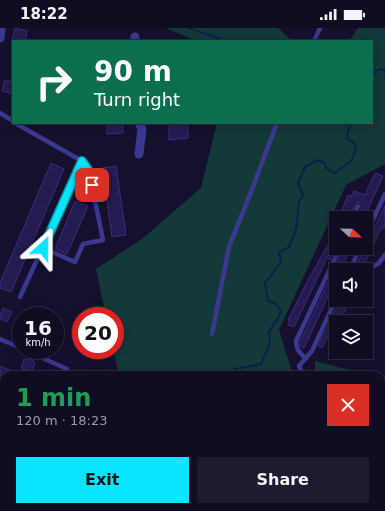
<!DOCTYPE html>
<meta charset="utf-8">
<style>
body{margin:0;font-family:"DejaVu Sans",sans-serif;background:#1e1a2f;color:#f1f3f6;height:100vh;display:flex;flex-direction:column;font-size:15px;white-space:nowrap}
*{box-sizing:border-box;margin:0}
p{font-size:13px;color:#9c9ba5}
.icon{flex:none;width:22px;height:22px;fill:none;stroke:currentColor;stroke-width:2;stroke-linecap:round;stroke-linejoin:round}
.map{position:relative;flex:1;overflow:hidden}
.drawer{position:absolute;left:0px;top:343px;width:385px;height:140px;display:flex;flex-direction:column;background:#100c22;border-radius:12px 12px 0 0;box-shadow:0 2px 10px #0003,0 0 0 1px #302c40}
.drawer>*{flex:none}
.hud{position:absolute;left:12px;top:12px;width:361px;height:84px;border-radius:0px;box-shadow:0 2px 10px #0003,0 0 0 1px #302c40;background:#0b6e4f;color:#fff;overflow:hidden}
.needle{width:26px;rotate:112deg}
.tools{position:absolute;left:329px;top:183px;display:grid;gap:8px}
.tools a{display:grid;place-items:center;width:44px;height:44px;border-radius:0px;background:#100c22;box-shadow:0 2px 10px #0003,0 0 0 1px #302c40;font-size:20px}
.speed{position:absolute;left:12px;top:279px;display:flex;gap:8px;font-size:20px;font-weight:700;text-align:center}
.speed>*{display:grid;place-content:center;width:52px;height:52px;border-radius:50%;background:#100c22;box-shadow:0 2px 10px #0003,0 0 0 1px #302c40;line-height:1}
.speed small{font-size:10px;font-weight:400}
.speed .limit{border:6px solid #d22;background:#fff;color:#111}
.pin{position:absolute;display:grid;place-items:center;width:34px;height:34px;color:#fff;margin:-17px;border-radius:8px;box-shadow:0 2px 6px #0006}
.me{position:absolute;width:44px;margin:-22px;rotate:24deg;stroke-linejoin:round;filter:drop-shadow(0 0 3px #0008)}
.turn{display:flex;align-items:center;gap:14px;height:84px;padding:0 16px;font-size:18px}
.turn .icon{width:52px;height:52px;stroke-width:2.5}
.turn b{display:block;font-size:28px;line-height:34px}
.round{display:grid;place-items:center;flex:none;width:42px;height:42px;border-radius:0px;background:#1e1a2f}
.headline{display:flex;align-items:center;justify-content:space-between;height:68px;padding:0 16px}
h1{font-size:24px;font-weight:600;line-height:30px;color:#1e9e55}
.primary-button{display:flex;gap:8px;margin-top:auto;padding:8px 16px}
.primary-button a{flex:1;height:46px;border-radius:0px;background:#09e5ff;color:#111;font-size:16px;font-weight:600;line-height:46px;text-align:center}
.primary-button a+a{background:#1e1a2f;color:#f1f3f6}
.status{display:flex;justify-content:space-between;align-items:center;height:28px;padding:0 20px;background:#100c22;direction:ltr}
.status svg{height:11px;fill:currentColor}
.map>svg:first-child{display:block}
.green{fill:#133938}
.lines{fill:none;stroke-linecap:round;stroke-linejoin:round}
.stream{stroke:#072150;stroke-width:2}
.building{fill:#261b51;stroke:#3c2b7e}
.lane{stroke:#3c3890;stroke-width:4.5}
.street{stroke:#3c3890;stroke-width:9}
.route-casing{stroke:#0695a6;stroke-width:10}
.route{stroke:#09e5ff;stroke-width:7}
</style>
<div class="status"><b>18:22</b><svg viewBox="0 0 49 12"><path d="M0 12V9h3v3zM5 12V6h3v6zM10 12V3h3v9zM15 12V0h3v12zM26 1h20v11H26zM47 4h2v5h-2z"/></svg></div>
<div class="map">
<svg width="385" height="483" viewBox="0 0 385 483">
<rect width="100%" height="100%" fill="#15102e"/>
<g class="green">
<path d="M 166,0 L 278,0 L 292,13 L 196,13 Z"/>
<path d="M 358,0 L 385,0 L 385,136 L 346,157 L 279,302 L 293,347 L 119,347 L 113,322 L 115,322 L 115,288 L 106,288 L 96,241 L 142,211 L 201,160 L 217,95 L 372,95 L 372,13 L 349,13 Z"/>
<path d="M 315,333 L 358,344 L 359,347 L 315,347 Z"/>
<path d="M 381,434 L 385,435 L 385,483 L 370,483 L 364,479 L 381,479 Z"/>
<path d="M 114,479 L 231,479 L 231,483 L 161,483 L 160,479 L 142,483 L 111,483 Z"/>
</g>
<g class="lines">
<g class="stream">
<path d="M 188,0 L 228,13"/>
<path d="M 372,46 L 380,41 L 385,42 L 385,50"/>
<path d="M 235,341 L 242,347"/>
<path d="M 234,347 L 235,341 L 261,336 L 270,315 L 269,304 L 278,290 L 281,283 L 275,275 L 268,273 L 265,255 L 281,234 L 279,224 L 289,219 L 296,202 L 299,174 L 303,167 L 298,155 L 305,139 L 318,132 L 324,135 L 326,140 L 335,145 L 352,132 L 356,119 L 353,114 L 347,111 L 350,95"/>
<path d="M 381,441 L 385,447"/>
<path d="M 169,483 L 171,479"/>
<path d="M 184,483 L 184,479"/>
</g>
</g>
<g class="building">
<path d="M 15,0 L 27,3 L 25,13 L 12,13 Z"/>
<path d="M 5,52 L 13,54 L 13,66 L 2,63 Z"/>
<path d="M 107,95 L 123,95 L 123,105 L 107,106 Z"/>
<path d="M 169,95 L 188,95 L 188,110 L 169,112 Z"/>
<path d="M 51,135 L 64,141 L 11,264 L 0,260 L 0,255 Z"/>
<path d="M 116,138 L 126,207 L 112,209 L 102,140 Z"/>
<path d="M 375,145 L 383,148 L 364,190 L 357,190 L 362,178 L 361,175 L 358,174 L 355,177 L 349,190 L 339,190 L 348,167 L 351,169 L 354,163 L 365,167 Z"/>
<path d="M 75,173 L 88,178 L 67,226 L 55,221 Z"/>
<path d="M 385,178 L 385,199 L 383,198 L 382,202 L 380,202 L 362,242 L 354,242 L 365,220 L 366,220 L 366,217 Z"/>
<path d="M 336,198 L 336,220 L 330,232 L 327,230 L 294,299 L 288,297 L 290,293 L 288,292 L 307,254 L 328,217 Z"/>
<path d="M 344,220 L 351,220 L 341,242 L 336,242 L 336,251 L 304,320 L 300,318 L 300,314 Z"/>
<path d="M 340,272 L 347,272 L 343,279 L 347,280 L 337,294 L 335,294 L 322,320 L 318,318 Z"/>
<path d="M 3,280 L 12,284 L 7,294 L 0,291 L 0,288 Z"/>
<path d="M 29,330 L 35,334 L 31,345 L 21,340 L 24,331 L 28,332 Z"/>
<path d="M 0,338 L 21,347 L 0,347 Z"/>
</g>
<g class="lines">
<g class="lane">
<path d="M 314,13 L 320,0"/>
<path d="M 0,85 L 13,93"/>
<path d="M 15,95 L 82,133 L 20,269"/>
<path d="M 353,190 L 358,178"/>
<path d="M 366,207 L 385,166"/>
<path d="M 43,220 L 75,234 L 83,216 L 103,212 L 89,143 L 82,133"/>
<path d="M 369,240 L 378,236 L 385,227"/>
<path d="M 350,242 L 360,220"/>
<path d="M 212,306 L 229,219 L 251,164 L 277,95"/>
<path d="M 0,311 L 21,320"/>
<path d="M 25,322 L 67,341"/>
<path d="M 306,330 C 299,325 296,321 296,313 L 340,220"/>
<path d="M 303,347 L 299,338 L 312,323 L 336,271"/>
<path d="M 0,412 L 4,417"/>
<path d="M 357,479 L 363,483"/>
</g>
<g class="street">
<path d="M 135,9 L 135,13"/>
<path d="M 0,10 L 1,0"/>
<path d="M 139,126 L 142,101 L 139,95"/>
</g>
</g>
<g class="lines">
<defs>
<path id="route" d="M 43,220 L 82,133 L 89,143 L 92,157"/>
</defs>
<use href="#route" class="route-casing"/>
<use href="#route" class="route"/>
</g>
</svg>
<div class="tools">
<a><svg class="needle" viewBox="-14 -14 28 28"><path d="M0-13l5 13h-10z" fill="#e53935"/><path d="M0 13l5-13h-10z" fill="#9c9ba5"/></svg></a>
<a><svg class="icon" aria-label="sound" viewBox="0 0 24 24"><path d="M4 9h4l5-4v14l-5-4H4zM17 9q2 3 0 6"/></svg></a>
<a><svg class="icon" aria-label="layers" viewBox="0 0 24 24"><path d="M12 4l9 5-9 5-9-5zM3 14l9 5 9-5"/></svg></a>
</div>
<div class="speed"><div>16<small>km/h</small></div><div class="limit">20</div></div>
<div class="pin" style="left:92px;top:157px;background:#d93025"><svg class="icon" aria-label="arrive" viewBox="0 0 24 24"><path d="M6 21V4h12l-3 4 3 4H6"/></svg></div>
<svg class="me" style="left:43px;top:220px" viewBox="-20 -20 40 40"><path d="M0-17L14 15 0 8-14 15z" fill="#09e5ff" stroke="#fff" stroke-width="4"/></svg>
<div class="hud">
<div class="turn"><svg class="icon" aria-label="right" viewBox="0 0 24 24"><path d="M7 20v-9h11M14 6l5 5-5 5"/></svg><div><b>90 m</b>Turn right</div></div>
</div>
<section class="drawer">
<div class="headline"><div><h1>1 min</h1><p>120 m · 18:23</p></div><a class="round" style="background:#d93025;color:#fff"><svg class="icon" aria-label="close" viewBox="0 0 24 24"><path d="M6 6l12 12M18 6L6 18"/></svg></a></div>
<div class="primary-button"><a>Exit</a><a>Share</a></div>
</section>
</div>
